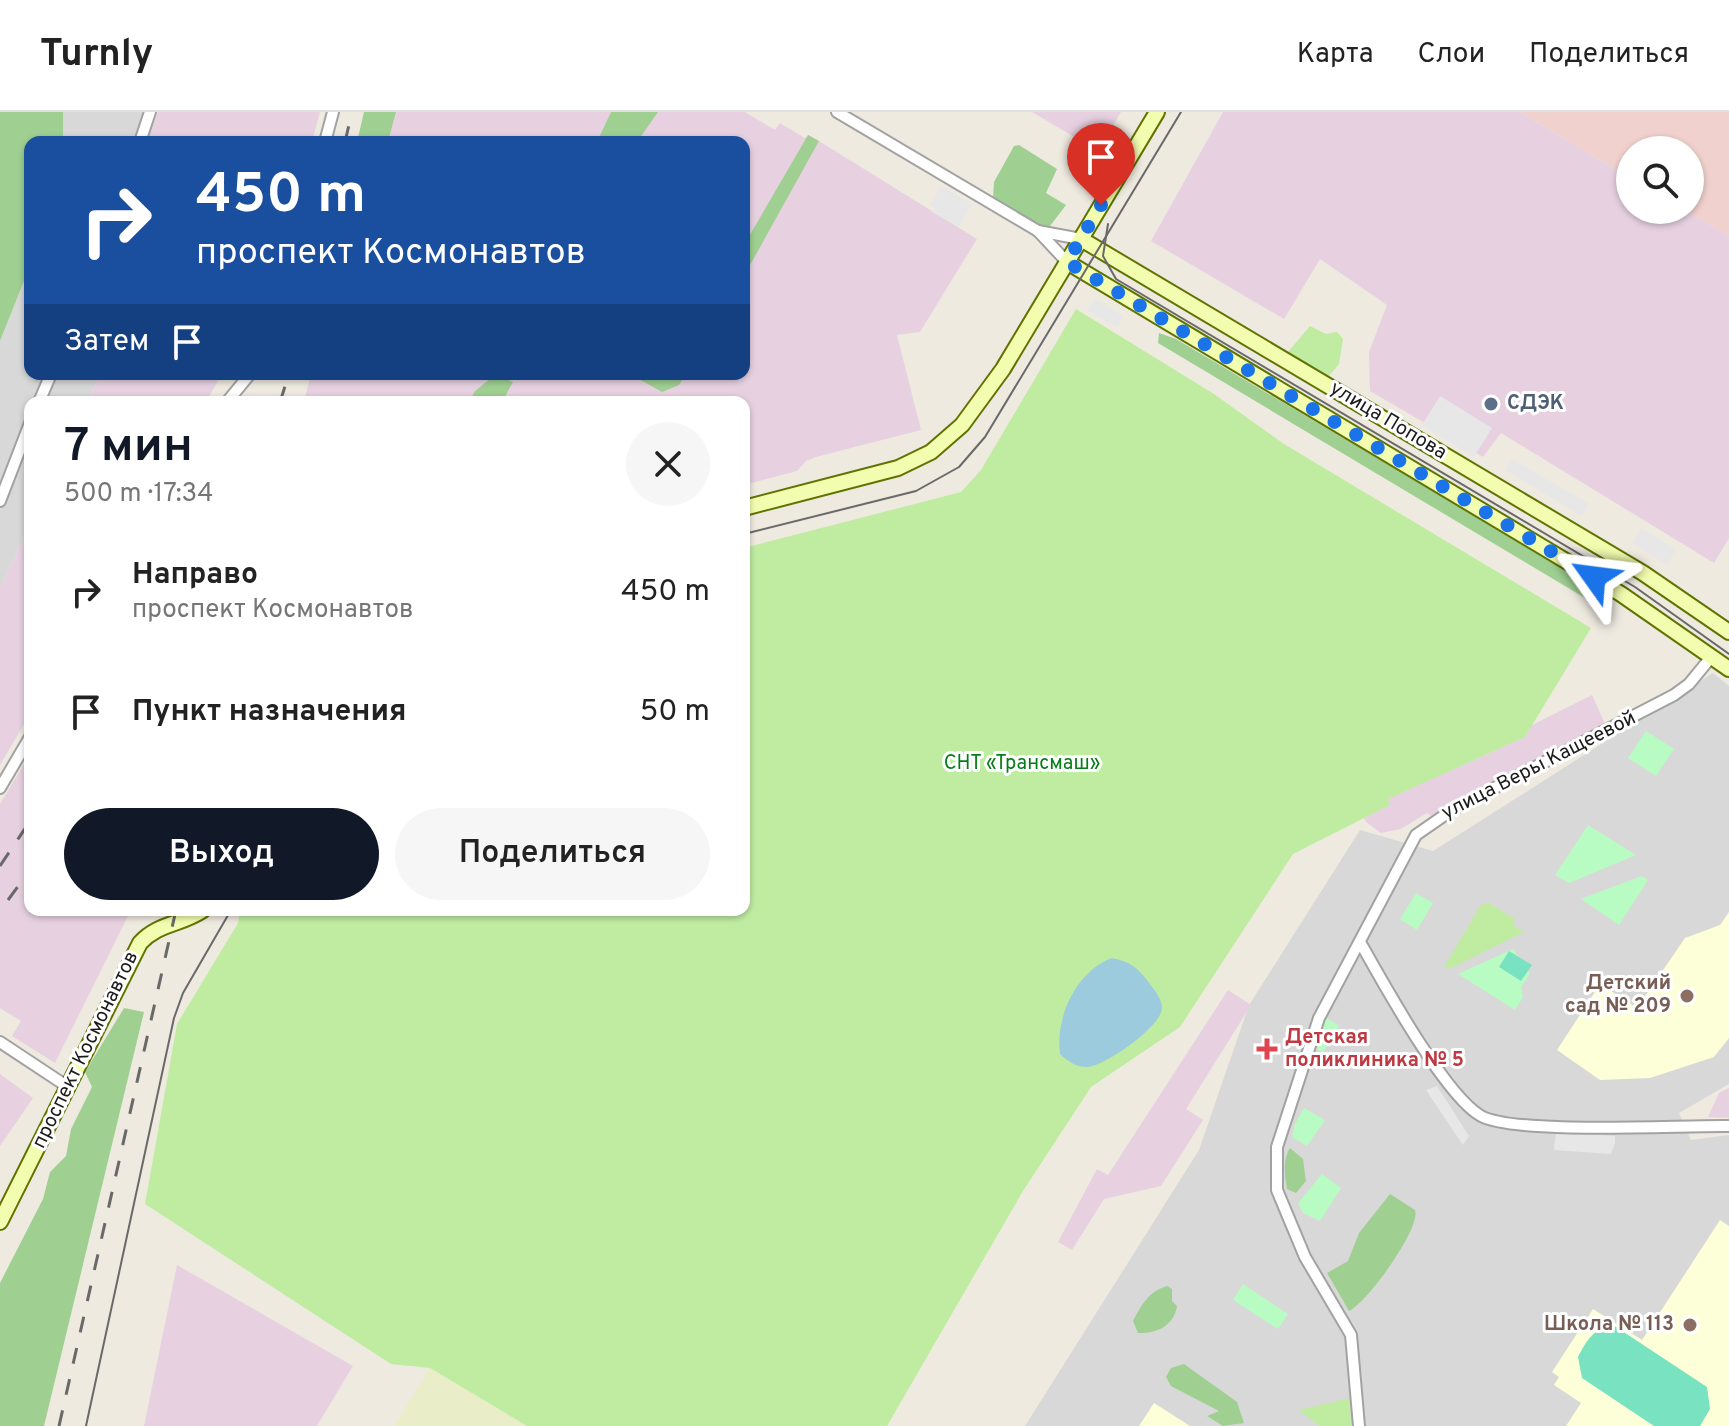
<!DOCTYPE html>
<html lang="ru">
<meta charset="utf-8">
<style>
body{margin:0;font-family:Overpass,sans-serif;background:#f6f6f6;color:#222;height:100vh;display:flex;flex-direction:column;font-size:30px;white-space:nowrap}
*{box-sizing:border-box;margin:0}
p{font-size:26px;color:#767676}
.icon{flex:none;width:44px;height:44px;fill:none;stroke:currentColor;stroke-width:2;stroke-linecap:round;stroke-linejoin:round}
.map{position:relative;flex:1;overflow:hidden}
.drawer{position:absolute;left:24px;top:284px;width:726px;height:520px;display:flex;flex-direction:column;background:#fff;border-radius:16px;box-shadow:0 2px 6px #0004}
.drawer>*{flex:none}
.banner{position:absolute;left:24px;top:24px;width:726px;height:244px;border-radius:16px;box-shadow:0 2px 6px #0004;background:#1a4fa0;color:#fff;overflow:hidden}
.buttons{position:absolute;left:1616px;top:24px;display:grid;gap:16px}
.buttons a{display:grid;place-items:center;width:88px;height:88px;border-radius:50%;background:#fff;box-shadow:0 2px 6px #0004;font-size:40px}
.pin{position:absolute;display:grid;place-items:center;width:68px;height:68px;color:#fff;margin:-82px -34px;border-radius:50% 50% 50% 0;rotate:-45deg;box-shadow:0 0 8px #0007}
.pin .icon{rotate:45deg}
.me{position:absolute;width:88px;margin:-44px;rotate:301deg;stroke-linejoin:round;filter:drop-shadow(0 0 6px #0008)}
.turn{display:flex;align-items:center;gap:28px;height:168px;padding:0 40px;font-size:36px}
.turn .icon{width:104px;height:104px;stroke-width:2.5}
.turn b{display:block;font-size:56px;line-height:68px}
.then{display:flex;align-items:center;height:76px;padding:0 40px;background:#0003;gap:16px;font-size:30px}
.round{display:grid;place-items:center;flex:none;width:84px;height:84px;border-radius:42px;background:#f6f6f6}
.summary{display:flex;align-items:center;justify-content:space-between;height:136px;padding:0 40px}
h1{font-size:48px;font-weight:600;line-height:60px;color:#111827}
.action{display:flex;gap:16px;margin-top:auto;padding:16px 40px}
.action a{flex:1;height:92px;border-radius:48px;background:#111827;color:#fff;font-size:32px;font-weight:600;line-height:92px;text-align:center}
.action a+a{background:#f6f6f6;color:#222}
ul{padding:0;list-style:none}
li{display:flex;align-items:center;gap:24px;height:120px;padding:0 40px}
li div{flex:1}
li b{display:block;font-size:30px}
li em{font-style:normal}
header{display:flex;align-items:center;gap:48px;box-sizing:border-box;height:112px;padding:0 40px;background:#fff;border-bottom:2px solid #e0e0e0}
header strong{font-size:38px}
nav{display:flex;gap:44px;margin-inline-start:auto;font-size:28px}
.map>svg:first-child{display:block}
.residential{fill:#d9d8d8}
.commercial{fill:#f0d1cd}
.industrial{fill:#e7d1e1}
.education{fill:#fcffd7}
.farmland{fill:#e9eec9}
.grass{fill:#c0eca2}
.forest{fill:#9fd092}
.park{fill:#b8fcc3}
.pitch{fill:#78e2c1}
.parking{fill:#e7e7e7}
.water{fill:#9dcbde}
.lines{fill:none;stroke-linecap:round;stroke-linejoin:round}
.minor-casing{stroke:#a2a2a2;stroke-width:14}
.secondary-casing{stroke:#5f7400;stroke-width:18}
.minor{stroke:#fff;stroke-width:10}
.secondary{stroke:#f3fdaf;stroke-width:14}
.tram{stroke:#696969;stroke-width:2}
.rail{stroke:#696969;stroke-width:3;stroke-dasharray:16 16;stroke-linecap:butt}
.route{stroke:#1a73e8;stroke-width:14;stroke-dasharray:0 25.2}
.service-dot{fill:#5c6f8a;stroke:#fff;stroke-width:3}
.education-dot{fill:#8d6e63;stroke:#fff;stroke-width:3}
.health-dot{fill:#e0444e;stroke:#fff;stroke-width:3}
.labels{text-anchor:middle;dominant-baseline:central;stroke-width:6;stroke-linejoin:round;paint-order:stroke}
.service-label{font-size:20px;font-weight:bold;fill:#4e5e75;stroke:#fff;text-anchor:start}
.street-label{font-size:20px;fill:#1b1b1b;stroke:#fff}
.park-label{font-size:20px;fill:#057d18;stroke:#fff}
.education-label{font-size:20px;font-weight:bold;fill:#785e54;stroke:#fff;text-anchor:end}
.health-label{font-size:20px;font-weight:bold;fill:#be3a42;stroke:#fff;text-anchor:start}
</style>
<header>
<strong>Turnly</strong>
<nav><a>Карта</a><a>Слои</a><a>Поделиться</a></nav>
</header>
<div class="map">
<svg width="1729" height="1314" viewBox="0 0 1729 1314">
<rect width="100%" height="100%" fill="#eeeae0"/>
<g class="residential">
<path d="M 63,0 L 144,0 L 135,30 L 63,30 Z"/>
<path d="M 30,154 L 30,262 L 101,262 L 87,290 L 30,290 L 30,412 L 0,476 L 0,229 Z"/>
<path d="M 1713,561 L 1729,574 L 1729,972 L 1679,1001 L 1691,1028 L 1729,1023 L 1729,1314 L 1025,1314 L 1199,1038 L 1249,893 L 1360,718 L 1433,739 Z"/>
</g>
<path class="commercial" d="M 1520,0 L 1729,0 L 1729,124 L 1685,98 L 1690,98 L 1690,38 L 1630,38 L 1630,66 Z"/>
<g class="industrial">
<path d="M 158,0 L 320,0 L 312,30 L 147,30 Z"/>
<path d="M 396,0 L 745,0 L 775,18 L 780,11 L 805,26 L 808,23 L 819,29 L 977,127 L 920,220 L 897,223 L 921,318 L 816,345 L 806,349 L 797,359 L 744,373 L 744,290 L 304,290 L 311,262 L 744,262 L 744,30 L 388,30 Z"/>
<path d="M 1032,0 L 1121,0 L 1098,39 Z"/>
<path d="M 1223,0 L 1520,0 L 1630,66 L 1630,98 L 1685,98 L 1729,124 L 1729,426 L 1714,451 L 1501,321 L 1483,345 L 1370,279 L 1369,240 L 1387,193 L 1320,147 L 1284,207 L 1151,129 Z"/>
<path d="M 101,262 L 210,262 L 219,267 L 206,290 L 87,290 Z"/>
<path d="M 30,412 L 30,602 L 0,653 L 0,476 Z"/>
<path d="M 1592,583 L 1606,614 L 1431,704 L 1427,701 L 1401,717 L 1381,721 L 1366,710 L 1364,706 L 1389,693 L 1387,687 L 1525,625 L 1532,613 Z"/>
<path d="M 30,642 L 30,798 L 131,798 L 55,951 L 12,924 L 21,909 L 0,896 L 0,692 Z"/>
<path d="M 1228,878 L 1251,893 L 1186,997 L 1203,1008 L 1161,1074 L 1104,1087 L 1072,1138 L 1058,1130 L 1097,1057 L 1108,1063 Z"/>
<path d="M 0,962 L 33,986 L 0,1034 Z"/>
<path d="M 1729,976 L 1729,1006 L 1708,1005 L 1719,981 Z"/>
<path d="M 177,1153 L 353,1254 L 317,1314 L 144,1314 Z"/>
</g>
<g class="education">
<path d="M 1729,800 L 1729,926 L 1714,945 L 1650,966 L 1600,968 L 1557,938 L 1600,872 L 1637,896 L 1685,826 L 1720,813 Z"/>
<path d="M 1720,1108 L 1729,1114 L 1729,1314 L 1566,1314 L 1581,1291 L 1554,1273 L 1559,1265 L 1552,1260 L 1593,1197 L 1642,1228 Z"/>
<path d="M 1154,1291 L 1165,1298 L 1190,1314 L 1139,1314 Z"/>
</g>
<path class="farmland" d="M 430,1256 L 527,1314 L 394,1314 Z"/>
<g class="grass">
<path d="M 1076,197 L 1214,282 L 1284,332 L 1591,516 L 1525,625 L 1388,687 L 1390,693 L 1293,742 L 1180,915 L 1091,975 L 1023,1079 L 887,1314 L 527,1314 L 430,1256 L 391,1252 L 145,1092 L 177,912 L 238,811 L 240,798 L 744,798 L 744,436 L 961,380 L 981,358 Z"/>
<path d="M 1310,214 L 1326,222 L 1337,220 L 1343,227 L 1339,252 L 1329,264 L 1288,240 Z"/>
<path d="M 1489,791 L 1515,807 L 1513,813 L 1524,820 L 1451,856 L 1444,855 L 1481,793 Z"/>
<path d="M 1350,1286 L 1351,1314 L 1319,1314 L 1299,1298 Z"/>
</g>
<g class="forest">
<path d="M 0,0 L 63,0 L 63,30 L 30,30 L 30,154 L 0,229 Z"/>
<path d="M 364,0 L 396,0 L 388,30 L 357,30 Z"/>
<path d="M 611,0 L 658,0 L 637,30 L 597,30 Z"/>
<path d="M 808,23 L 819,29 L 744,164 L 744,133 Z"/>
<path d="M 1019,33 L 1057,57 L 1046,81 L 1066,93 L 1047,118 L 993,86 L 994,70 L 1014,34 Z"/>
<path d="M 1159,221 L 1176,227 L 1601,479 L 1595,492 L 1158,231 Z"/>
<path d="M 496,262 L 513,270 L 502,290 L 469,290 L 475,279 Z"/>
<path d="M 630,262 L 686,262 L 679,273 L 662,280 Z"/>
<path d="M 124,896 L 144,900 L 44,1314 L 0,1314 L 0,1171 L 43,1087 L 50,1060 L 66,1044 L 71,1017 L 92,975 L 85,960 Z"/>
<path d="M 1290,1036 L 1303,1047 L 1306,1069 L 1296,1081 L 1287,1077 C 1285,1064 1282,1048 1290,1036 Z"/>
<path d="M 1390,1082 L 1415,1098 C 1422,1115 1367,1191 1349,1199 L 1327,1161 L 1348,1149 L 1359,1121 Z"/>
<path d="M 1167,1174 L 1172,1177 L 1172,1189 L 1177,1194 C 1174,1214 1156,1222 1138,1221 L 1133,1209 C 1142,1192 1148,1180 1167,1174 Z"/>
<path d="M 1184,1252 L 1237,1290 L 1244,1311 L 1223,1314 L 1207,1304 L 1219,1299 L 1171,1274 L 1166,1265 L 1171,1256 Z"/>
</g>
<g class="park">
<path d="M 1646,619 L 1674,637 L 1656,664 L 1628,646 Z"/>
<path d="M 1588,713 L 1636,743 L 1569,771 L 1555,763 Z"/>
<path d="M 1642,764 L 1648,768 L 1619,813 L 1581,787 Z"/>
<path d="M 1416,781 L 1433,791 L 1417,818 L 1400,807 Z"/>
<path d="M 1513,837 L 1530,862 L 1521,875 L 1523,885 L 1515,898 L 1458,862 Z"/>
<path d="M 1325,905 L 1339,914 L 1323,941 L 1313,935 Z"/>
<path d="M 1304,996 L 1325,1008 L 1307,1034 L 1292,1025 L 1295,1012 Z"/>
<path d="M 1322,1062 L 1341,1076 L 1320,1109 L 1303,1101 L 1298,1091 Z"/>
<path d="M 1243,1172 L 1288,1202 L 1278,1217 L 1233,1188 Z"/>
</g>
<g class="pitch">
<path d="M 1509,839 L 1532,853 L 1521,869 L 1499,855 Z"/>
<path d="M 1613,1213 L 1707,1275 L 1710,1297 L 1700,1314 L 1654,1314 L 1582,1266 L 1578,1245 C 1586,1229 1594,1216 1613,1213 Z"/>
</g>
<g class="parking">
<path d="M 941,74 L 972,92 L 958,115 L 932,100 L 935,96 L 930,93 Z"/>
<path d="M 1095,187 L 1123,204 L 1117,215 L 1088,199 Z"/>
<path d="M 1440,284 L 1492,316 L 1474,345 L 1422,313 Z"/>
<path d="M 1512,347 L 1589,392 L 1582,404 L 1505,358 Z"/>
<path d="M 1641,416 L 1676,437 L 1667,453 L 1632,431 Z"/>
<path d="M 1437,974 L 1469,1024 L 1463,1033 L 1426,978 Z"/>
<path d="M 1556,1020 L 1615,1024 L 1615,1031 L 1611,1042 L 1554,1038 Z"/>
</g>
<path class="water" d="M 1112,846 C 1128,849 1137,855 1147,868 C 1153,877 1161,884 1162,895 C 1163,914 1106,953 1088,955 C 1078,956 1067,949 1060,942 C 1055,906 1076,859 1112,846 Z"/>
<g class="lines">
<defs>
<g id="minor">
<path d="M 837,0 L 1038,119 L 1067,150"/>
<path d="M 140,30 L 150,0"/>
<path d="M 325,30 L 333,0"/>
<path d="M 1038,119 L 1081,127"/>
<path d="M 39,290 L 51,262"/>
<path d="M 227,290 L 250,262"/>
<path d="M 0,389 L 30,311"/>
<path d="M 0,676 L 30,625"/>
<path d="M 1360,830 C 1382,869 1445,984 1481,1004 C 1516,1023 1679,1013 1729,1014"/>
<path d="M 0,930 L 68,975"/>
<path d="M 1359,1314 L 1351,1223 L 1305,1145 L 1277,1078 L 1277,1035 L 1319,906 L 1416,723 L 1452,698 L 1674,583 L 1689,572 L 1712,544"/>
</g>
<g id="secondary">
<path d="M 1081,127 L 1643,461 L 1729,520"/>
<path d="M 1067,150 L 1621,482 L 1729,557"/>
<path d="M 744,396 L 898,356 L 931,340 L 962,313 L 1003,257 L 1157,0"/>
<path d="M 0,1110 L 140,831 C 158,811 181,813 203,798"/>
</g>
</defs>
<use href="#minor" class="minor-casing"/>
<use href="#secondary" class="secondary-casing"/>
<use href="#minor" class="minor"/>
<use href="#secondary" class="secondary"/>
<g class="tram">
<path d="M 1108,112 L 1103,144 L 1116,167 L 1635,475 L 1729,542"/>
<path d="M 744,422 L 916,379 L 959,355 L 985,325 L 1181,0"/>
<path d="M 86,1314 L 174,906 L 183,881 L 231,798"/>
</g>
<g class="rail">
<path d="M 345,30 L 352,0"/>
<path d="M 280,290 L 289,262"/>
<path d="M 0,754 L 30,709"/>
<path d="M 8,788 L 30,758"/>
<path d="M 46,800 L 47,798"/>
<path d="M 59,1314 L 176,798"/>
</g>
</g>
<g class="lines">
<path class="route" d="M 1101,93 L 1067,150 L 1594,465"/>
</g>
<circle class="service-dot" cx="1491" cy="292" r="8"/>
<g class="education-dot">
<circle cx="1687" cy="884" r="8"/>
<circle cx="1690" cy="1213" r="8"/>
</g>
<path class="health-dot" d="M1263 925h8v8h8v8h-8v8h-8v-8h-8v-8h8z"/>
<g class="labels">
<g class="service-label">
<text x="1507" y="292">СДЭК</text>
</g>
<g class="street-label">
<text transform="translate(1388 309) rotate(31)">улица Попова</text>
<text transform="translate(1539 654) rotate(-27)">улица Веры Кащеевой</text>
<text transform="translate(86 938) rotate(-64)">проспект Космонавтов</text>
</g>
<g class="park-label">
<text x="1022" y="652">СНТ «Трансмаш»</text>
</g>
<g class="education-label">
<text x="1671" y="872">Детский<tspan x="1671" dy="23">сад № 209</tspan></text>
<text x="1674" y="1213">Школа № 113</text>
</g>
<g class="health-label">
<text x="1285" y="926">Детская<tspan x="1285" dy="23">поликлиника № 5</tspan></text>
</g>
</g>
</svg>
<div class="buttons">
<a><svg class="icon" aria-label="search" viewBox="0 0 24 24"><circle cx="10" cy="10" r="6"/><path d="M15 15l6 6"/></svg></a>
</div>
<div class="pin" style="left:1101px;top:93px;background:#d93025"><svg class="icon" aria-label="arrive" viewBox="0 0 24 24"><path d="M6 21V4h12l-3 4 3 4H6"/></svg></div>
<svg class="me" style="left:1594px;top:465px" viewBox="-20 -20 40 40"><path d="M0-17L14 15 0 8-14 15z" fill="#1a73e8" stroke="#fff" stroke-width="4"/></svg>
<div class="banner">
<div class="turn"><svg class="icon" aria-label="right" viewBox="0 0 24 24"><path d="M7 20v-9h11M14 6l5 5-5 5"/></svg><div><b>450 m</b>проспект Космонавтов</div></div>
<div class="then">Затем<svg class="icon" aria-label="arrive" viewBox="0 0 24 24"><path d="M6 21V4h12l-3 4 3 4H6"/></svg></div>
</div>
<section class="drawer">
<div class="summary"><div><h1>7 мин</h1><p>500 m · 17:34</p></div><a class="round"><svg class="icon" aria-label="close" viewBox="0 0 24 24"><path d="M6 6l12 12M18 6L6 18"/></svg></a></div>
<ul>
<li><svg class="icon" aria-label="right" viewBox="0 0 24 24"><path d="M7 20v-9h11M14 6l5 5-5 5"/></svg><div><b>Направо</b><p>проспект Космонавтов</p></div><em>450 m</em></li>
<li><svg class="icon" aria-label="arrive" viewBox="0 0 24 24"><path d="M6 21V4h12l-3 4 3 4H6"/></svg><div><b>Пункт назначения</b></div><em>50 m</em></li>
</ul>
<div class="action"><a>Выход</a><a>Поделиться</a></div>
</section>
</div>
